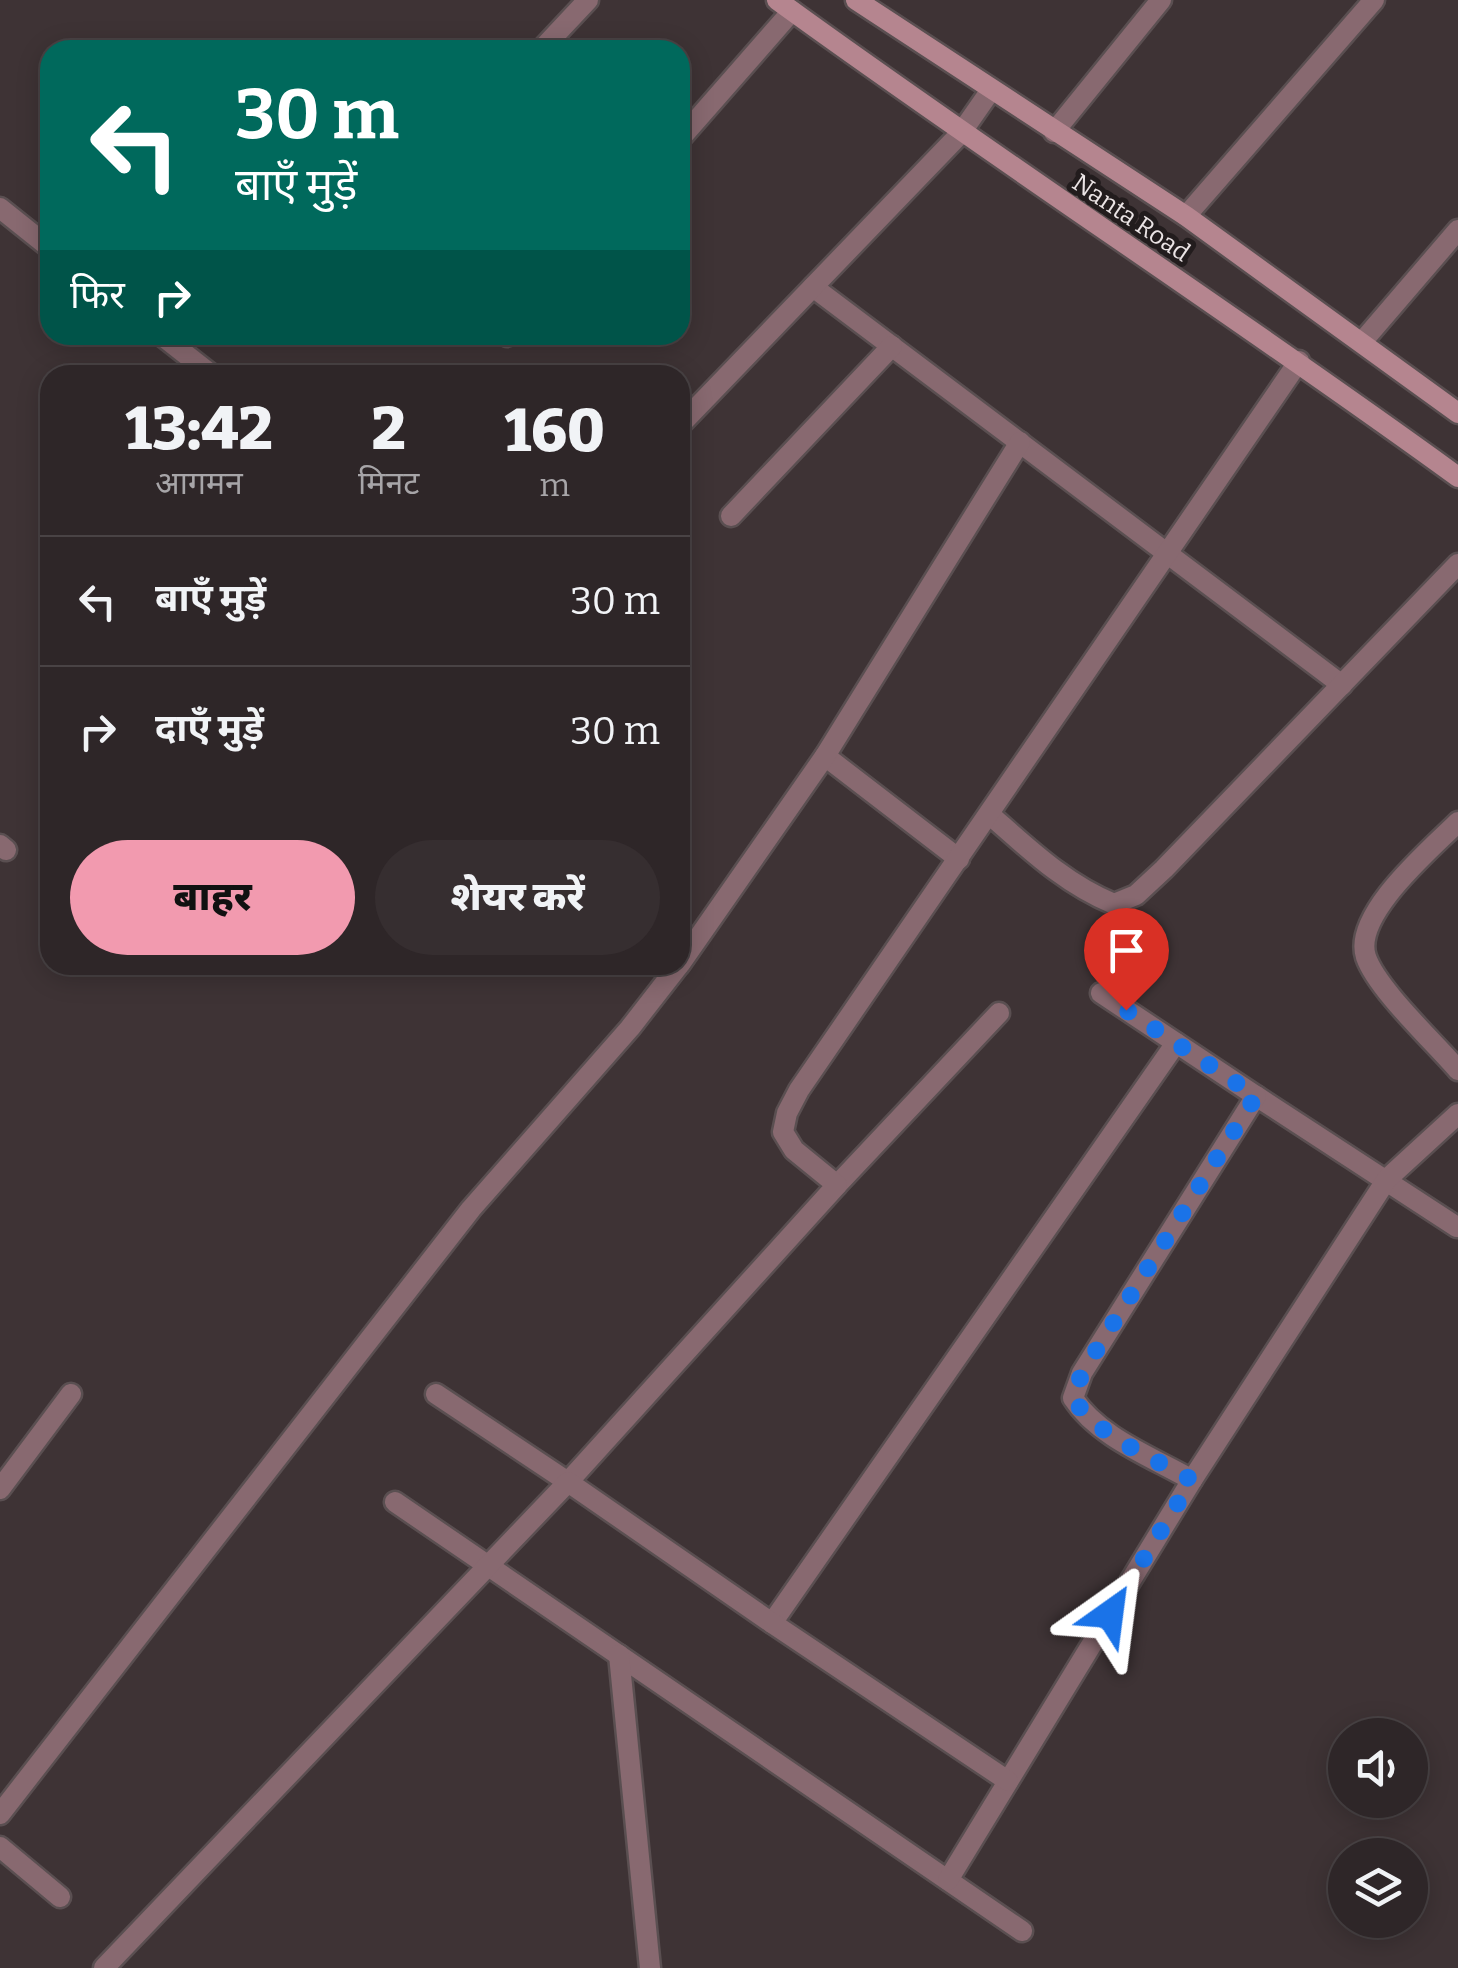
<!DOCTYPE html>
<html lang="hi">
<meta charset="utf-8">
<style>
body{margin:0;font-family:Bitter,"Noto Sans Devanagari",serif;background:#362e30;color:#f1f3f6;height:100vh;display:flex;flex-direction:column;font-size:38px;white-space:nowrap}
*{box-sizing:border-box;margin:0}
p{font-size:32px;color:#a7a5a8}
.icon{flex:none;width:55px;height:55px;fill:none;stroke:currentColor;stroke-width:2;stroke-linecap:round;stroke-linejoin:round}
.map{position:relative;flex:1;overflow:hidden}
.side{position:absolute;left:40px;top:365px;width:650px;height:610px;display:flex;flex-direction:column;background:#2e2628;border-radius:30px;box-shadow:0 5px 25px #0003,0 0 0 2px #494345}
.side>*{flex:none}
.hud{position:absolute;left:40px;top:40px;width:650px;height:305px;border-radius:30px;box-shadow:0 5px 25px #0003,0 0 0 2px #494345;background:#00695c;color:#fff;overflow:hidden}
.tools{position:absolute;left:1328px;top:1718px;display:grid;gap:20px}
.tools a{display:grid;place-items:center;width:100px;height:100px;border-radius:50%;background:#2e2628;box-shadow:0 5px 25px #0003,0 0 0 2px #494345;font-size:50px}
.pin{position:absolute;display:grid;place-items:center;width:85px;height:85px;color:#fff;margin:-102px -42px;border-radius:50% 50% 50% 0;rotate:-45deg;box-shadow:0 0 10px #0007}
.pin .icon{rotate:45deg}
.me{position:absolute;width:110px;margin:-55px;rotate:31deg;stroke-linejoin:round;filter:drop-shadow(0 0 8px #0008)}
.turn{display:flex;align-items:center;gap:35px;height:210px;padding:0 30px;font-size:45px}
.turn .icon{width:130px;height:130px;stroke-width:2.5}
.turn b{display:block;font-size:70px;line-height:85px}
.then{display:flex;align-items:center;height:95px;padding:0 30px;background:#0003;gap:20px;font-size:38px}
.eta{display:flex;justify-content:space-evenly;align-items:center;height:170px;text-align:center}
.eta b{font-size:60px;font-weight:800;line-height:70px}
.action{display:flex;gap:20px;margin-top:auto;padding:20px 30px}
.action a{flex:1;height:115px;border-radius:60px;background:#f29aaf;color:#111;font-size:40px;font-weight:800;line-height:115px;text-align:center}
.action a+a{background:#362e30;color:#f1f3f6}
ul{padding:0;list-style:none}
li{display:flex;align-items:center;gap:30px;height:130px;padding:0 30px;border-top:2px solid #494345}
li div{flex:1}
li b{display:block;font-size:38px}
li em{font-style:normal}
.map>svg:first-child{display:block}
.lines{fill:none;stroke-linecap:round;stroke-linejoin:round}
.minor-casing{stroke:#5a4f51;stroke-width:25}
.secondary-casing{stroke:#5a4f51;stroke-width:25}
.minor{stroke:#886970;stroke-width:20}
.secondary{stroke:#b5858f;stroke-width:20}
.route{stroke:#1a73e8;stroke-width:18;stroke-dasharray:0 32.4}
.labels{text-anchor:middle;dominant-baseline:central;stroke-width:10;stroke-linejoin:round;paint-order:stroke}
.street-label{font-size:25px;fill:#ebe4e5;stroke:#221c1d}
</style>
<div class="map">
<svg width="1458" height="1968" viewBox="0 0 1458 1968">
<rect width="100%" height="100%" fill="#3e3335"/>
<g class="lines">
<defs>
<g id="minor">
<path d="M 541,50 L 588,0"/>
<path d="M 1054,132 L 1161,0"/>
<path d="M 680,139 L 792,11"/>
<path d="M 0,208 L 50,248"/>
<path d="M 1186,216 L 1374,0"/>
<path d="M 813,287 L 1342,685"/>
<path d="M 161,335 L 212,375"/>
<path d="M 507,336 L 508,335"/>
<path d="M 1362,342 L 1458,230"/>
<path d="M 680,425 L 961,133 L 991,90"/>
<path d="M 731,516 L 892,346"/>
<path d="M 825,756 L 959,859"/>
<path d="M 989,814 C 1029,849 1065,884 1114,904 L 1136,895 L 1164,869 L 1458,564"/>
<path d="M 1458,822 C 1431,849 1352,915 1366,957 C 1377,989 1434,1042 1458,1070"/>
<path d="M 0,845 L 6,850"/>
<path d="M 680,964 L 825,756 L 1020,442"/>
<path d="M 1256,1096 L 1457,1227"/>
<path d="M 837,1185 L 999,1013"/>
<path d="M 436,1394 L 568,1482 L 837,1185 L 794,1150 L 783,1132 L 787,1113 L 799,1090 L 1299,361"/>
<path d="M 1192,1480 L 1387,1179 L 1458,1114"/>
<path d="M 0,1489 L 71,1394"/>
<path d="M 395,1502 L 1022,1931"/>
<path d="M 772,1623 L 1176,1043"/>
<path d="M 619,1655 L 650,1968"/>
<path d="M 0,1814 L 471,1209 L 630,1028 L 679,965"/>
<path d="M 0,1847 L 60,1897"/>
<path d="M 948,1880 L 1192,1480 C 1152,1457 1098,1437 1073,1398 L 1082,1373 L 1256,1096 L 1101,993"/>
<path d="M 104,1968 L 568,1482 L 772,1623 L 1008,1781"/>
</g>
<g id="secondary">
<path d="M 777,0 C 1001,163 1234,314 1458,477"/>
<path d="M 856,0 L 1186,216 L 1458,413"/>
</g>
</defs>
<use href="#minor" class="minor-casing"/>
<use href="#secondary" class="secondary-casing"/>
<use href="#minor" class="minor"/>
<use href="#secondary" class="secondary"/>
</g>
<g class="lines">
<path class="route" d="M 1110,1614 L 1192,1480 C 1152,1457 1098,1437 1073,1398 L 1082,1373 L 1256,1096 L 1126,1010"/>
</g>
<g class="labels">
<g class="street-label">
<text transform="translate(1131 218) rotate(34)">Nanta Road</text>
</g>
</g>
</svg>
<div class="tools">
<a><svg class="icon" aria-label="sound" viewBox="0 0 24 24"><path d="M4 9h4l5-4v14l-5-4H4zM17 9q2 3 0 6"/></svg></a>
<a><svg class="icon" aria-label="layers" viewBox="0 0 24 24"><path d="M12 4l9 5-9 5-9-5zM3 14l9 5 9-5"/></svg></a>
</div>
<div class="pin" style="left:1126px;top:1010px;background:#d93025"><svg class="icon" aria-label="arrive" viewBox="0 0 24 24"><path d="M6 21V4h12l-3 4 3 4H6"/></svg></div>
<svg class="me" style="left:1110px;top:1614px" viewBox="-20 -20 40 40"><path d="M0-17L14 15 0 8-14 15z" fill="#1a73e8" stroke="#fff" stroke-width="4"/></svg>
<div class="hud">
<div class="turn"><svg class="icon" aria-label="left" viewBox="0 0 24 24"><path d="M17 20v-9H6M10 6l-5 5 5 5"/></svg><div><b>30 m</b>बाएँ मुड़ें</div></div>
<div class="then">फिर<svg class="icon" aria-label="right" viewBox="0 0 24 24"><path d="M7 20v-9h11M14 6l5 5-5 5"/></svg></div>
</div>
<section class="side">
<div class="eta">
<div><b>13:42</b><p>आगमन</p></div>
<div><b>2</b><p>मिनट</p></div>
<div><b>160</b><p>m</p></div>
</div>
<ul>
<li><svg class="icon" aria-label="left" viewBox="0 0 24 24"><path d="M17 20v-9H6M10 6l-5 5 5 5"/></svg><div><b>बाएँ मुड़ें</b></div><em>30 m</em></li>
<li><svg class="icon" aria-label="right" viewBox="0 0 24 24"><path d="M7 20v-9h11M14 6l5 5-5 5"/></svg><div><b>दाएँ मुड़ें</b></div><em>30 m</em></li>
</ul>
<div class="action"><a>बाहर</a><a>शेयर करें</a></div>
</section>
</div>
